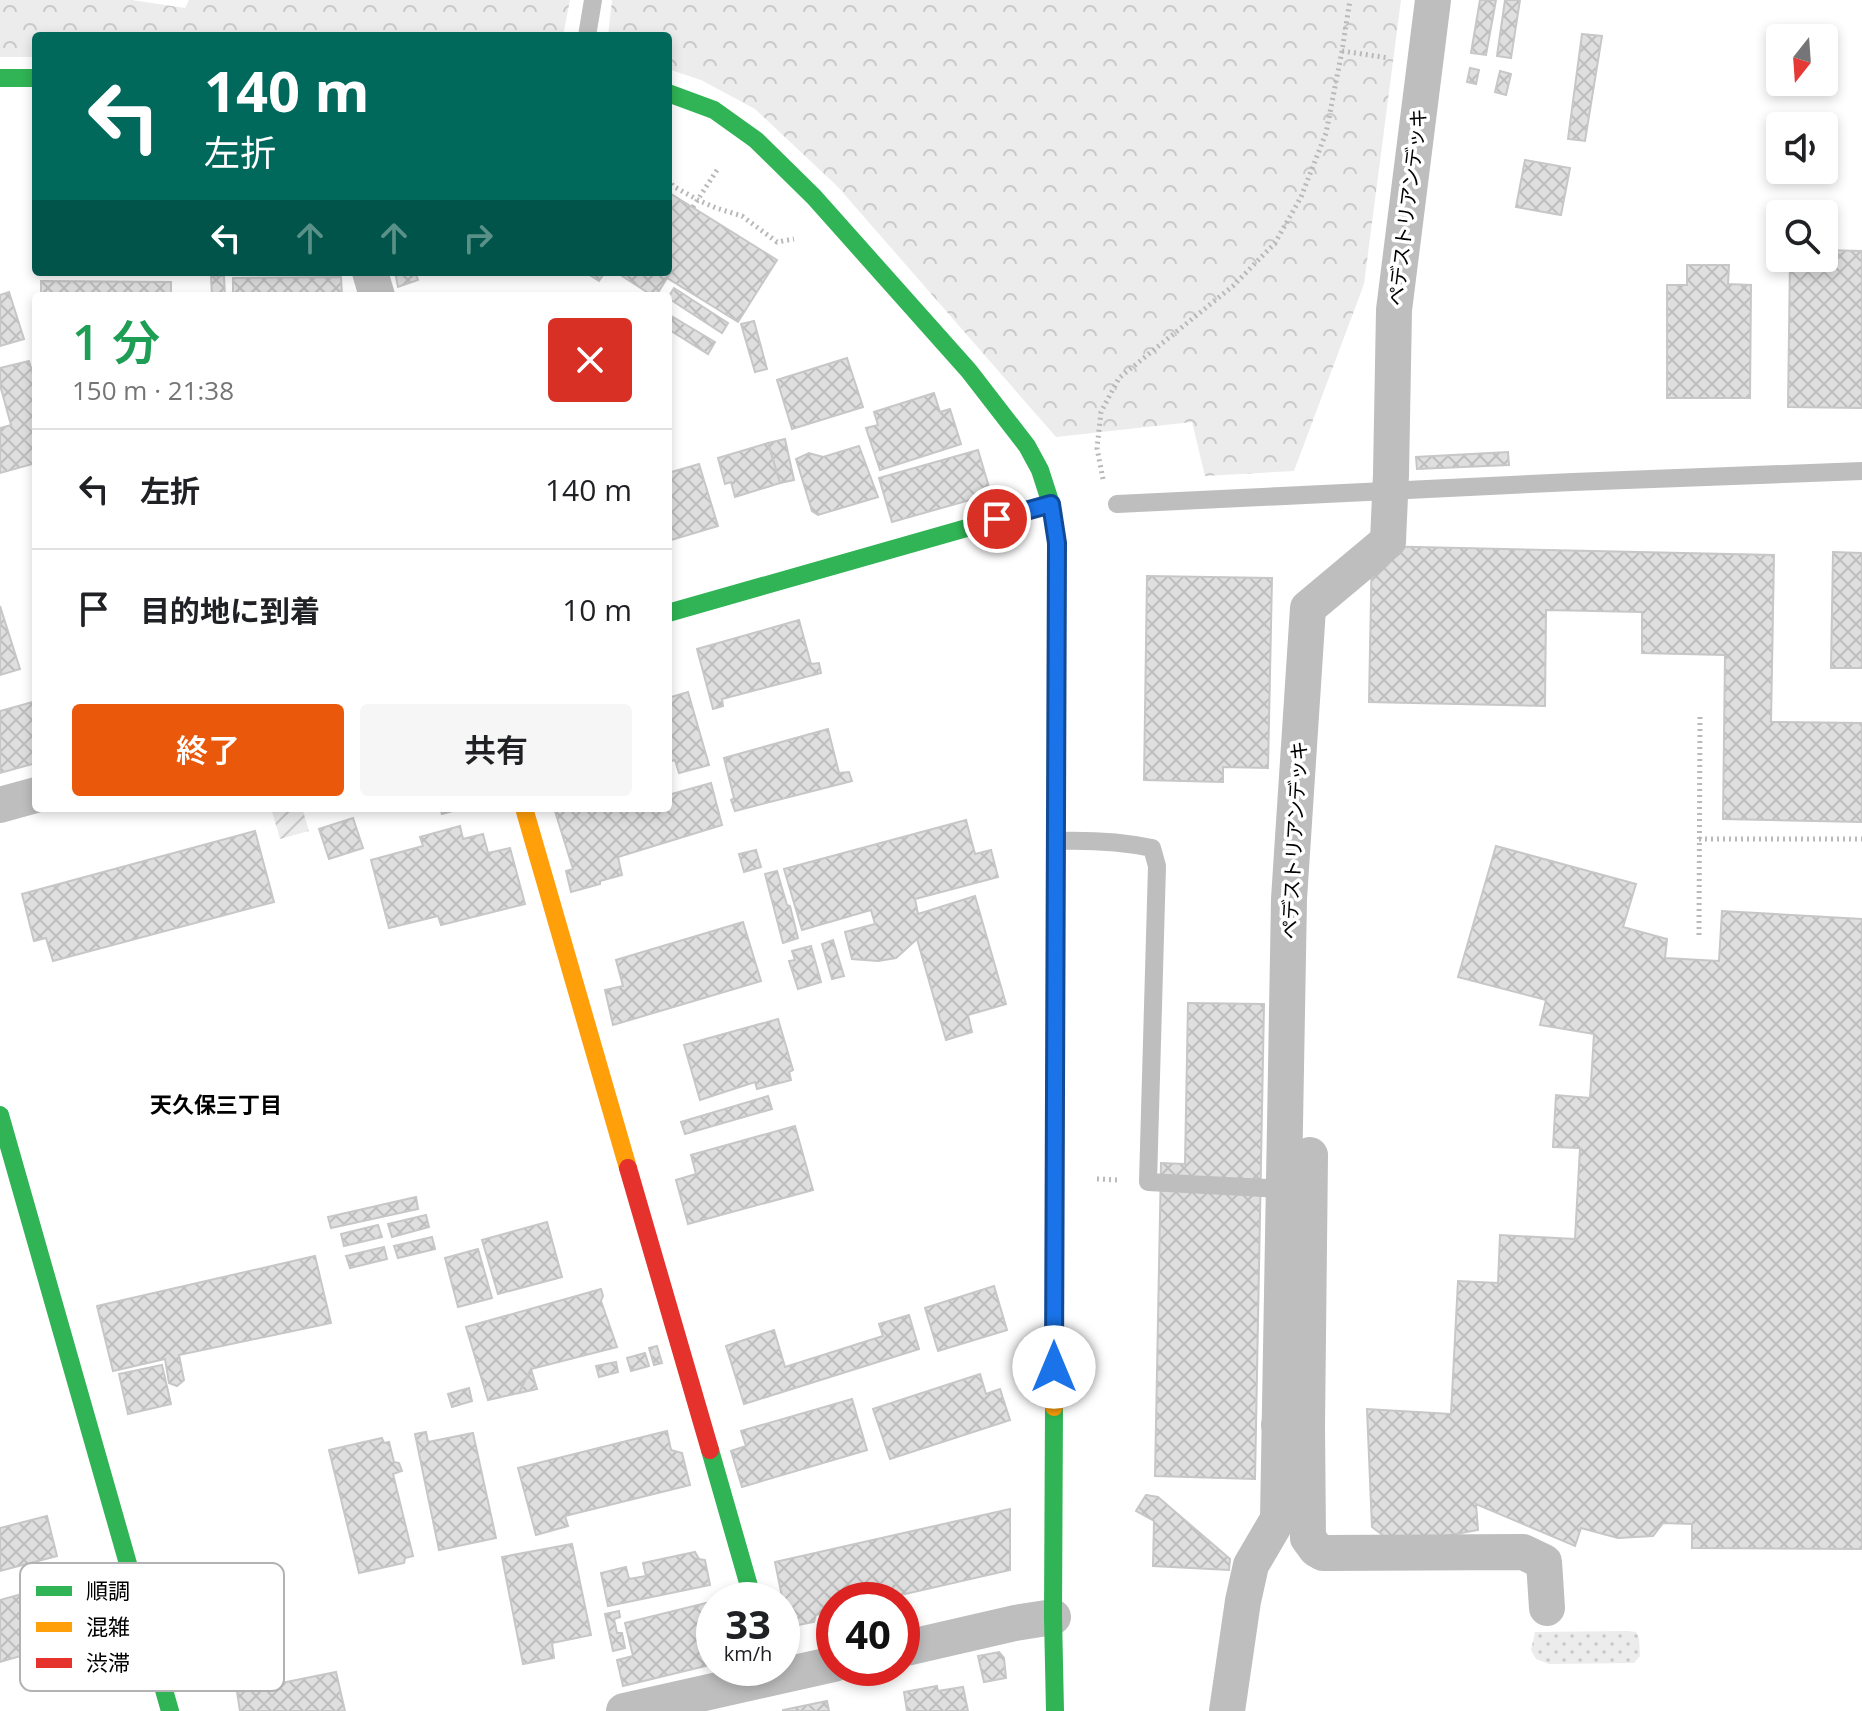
<!DOCTYPE html>
<html lang="ja">
<meta charset="utf-8">
<style>
body{margin:0;font-family:"Open Sans","Noto Sans JP",sans-serif;background:#f6f6f6;color:#202124;height:100vh;display:flex;flex-direction:column;font-size:30px;white-space:nowrap}
*{box-sizing:border-box;margin:0}
p{font-size:26px;color:#757577}
.icon{flex:none;width:44px;height:44px;fill:none;stroke:currentColor;stroke-width:2;stroke-linecap:round;stroke-linejoin:round}
.map{position:relative;flex:1;overflow:hidden}
.drawer{position:absolute;left:32px;top:292px;width:640px;height:520px;display:flex;flex-direction:column;background:#fff;border-radius:8px;box-shadow:0 4px 12px #0003}
.drawer>*{flex:none}
.banner{position:absolute;left:32px;top:32px;width:640px;height:244px;border-radius:8px;box-shadow:0 4px 12px #0003;background:#00695c;color:#fff;overflow:hidden}
.needle{width:52px;rotate:197deg}
.controls{position:absolute;left:1766px;top:24px;display:grid;gap:16px}
.controls a{display:grid;place-items:center;width:72px;height:72px;border-radius:8px;background:#fff;box-shadow:0 4px 12px #0003;font-size:40px}
.speed{position:absolute;left:696px;top:1582px;display:flex;gap:16px;font-size:40px;font-weight:700;text-align:center}
.speed>*{display:grid;place-content:center;width:104px;height:104px;border-radius:50%;background:#fff;box-shadow:0 4px 12px #0003;line-height:1}
.speed small{font-size:20px;font-weight:400}
.speed .limit{border:12px solid #d22;background:#fff;color:#111}
.pin{position:absolute;display:grid;place-items:center;width:68px;height:68px;color:#fff;margin:-34px;border:4px solid #fff;border-radius:50%;box-shadow:0 2px 8px #0007}
.me{position:absolute;width:88px;margin:-44px;rotate:0deg;stroke-linejoin:round;filter:drop-shadow(0 0 6px #0008)}
.turn{display:flex;align-items:center;gap:28px;height:168px;padding:0 40px;font-size:36px}
.turn .icon{width:104px;height:104px;stroke-width:2.5}
.turn b{display:block;font-size:56px;line-height:68px}
.lanes{display:flex;align-items:center;height:76px;padding:0 40px;background:#0003;justify-content:center;gap:40px;direction:ltr}
.lanes .off{opacity:.35}
.round{display:grid;place-items:center;flex:none;width:84px;height:84px;border-radius:8px;background:#f6f6f6}
.headline{display:flex;align-items:center;justify-content:space-between;height:136px;padding:0 40px}
h1{font-size:48px;font-weight:600;line-height:60px;color:#1e9e55}
.cta{display:flex;gap:16px;margin-top:auto;padding:16px 40px}
.cta a{flex:1;height:92px;border-radius:8px;background:#ea580c;color:#fff;font-size:32px;font-weight:600;line-height:92px;text-align:center}
.cta a+a{background:#f6f6f6;color:#202124}
ul{padding:0;list-style:none}
li{display:flex;align-items:center;gap:24px;height:120px;padding:0 40px;border-top:2px solid #e0e0e0}
li div{flex:1}
li b{display:block;font-size:30px}
li em{font-style:normal}
.map>svg:first-child{display:block}
.grass{fill:url(#grass-dots)}
.forest{fill:url(#forest-crowns)}
.garden{fill:url(#garden-furrows)}
.building{fill:url(#building-cross-hatch);stroke:#c7c7c7;stroke-width:2}
.lines{fill:none;stroke-linecap:round;stroke-linejoin:round}
.path{stroke:#b9b9b9;stroke-width:5;stroke-dasharray:2 4;stroke-linecap:butt}
.lane{stroke:#bebebe;stroke-width:18}
.street{stroke:#bebebe;stroke-width:36}
.fast{stroke:#30b455;stroke-width:18}
.slow{stroke:#ff9f0a;stroke-width:18}
.jam{stroke:#e5322d;stroke-width:18}
.street-bridge{stroke:#bebebe;stroke-width:36}
.route-casing{stroke:#114b97;stroke-width:20}
.route{stroke:#1a73e8;stroke-width:14}
.labels{text-anchor:middle;dominant-baseline:central;stroke-width:7;stroke-linejoin:round;paint-order:stroke}
.street-label{font-size:20px;fill:#000;stroke:#fff}
.neighbourhood-label{font-size:22px;font-weight:bold;fill:#000;stroke:#fff}
.key{fill:#fff;stroke:#b2b2b2;stroke-width:2}
.key-label{font-size:22px;fill:#000}
</style>
<div class="map">
<svg width="1862" height="1711" viewBox="0 0 1862 1711">
<defs>
<pattern id="grass-dots" width="8" height="8" patternUnits="userSpaceOnUse" patternTransform="scale(2)"><rect width="8" height="8" fill="#ececec"/><path d="M2 2h.1M6 6h.1" fill="none" stroke="#c9c9c9" stroke-width="1.8" stroke-linecap="round"/></pattern>
<pattern id="forest-crowns" width="20" height="18" patternUnits="userSpaceOnUse" patternTransform="scale(2)"><rect width="20" height="18" fill="#ececec"/><path d="M2 6a3 3 0 1 1 6 0M12 15a3 3 0 1 1 6 0" fill="none" stroke="#c9c9c9"/></pattern>
<pattern id="garden-furrows" width="10" height="10" patternUnits="userSpaceOnUse" patternTransform="scale(2)"><rect width="10" height="10" fill="#ececec"/><path d="M-1 1l2-2M0 10L10 0M9 11l2-2" fill="none" stroke="#c9c9c9"/></pattern>
<pattern id="building-cross-hatch" width="8" height="8" patternUnits="userSpaceOnUse" patternTransform="scale(2)"><rect width="8" height="8" fill="#dfdfdf"/><path d="M0 0l8 8M0 8l8-8" fill="none" stroke="#bebebe"/></pattern>
</defs>
<rect width="100%" height="100%" fill="#fff"/>
<path class="grass" d="M 1628,1631 L 1636,1632 L 1639,1638 L 1640,1656 L 1634,1663 L 1549,1664 L 1536,1659 L 1531,1650 L 1535,1632 Z"/>
<g class="forest">
<path d="M 0,0 L 132,0 L 185,8 L 189,0 L 570,0 L 563,36 L 36,36 L 36,57 L 0,57 Z"/>
<path d="M 612,0 L 1401,0 L 1364,284 L 1294,471 L 1205,476 L 1192,422 L 1056,437 L 838,187 L 755,109 L 701,80 L 668,69 L 668,36 L 608,36 Z"/>
</g>
<path class="garden" d="M 271,808 L 313,808 L 303,811 L 309,831 L 280,839 Z"/>
<g class="building">
<path d="M 1480,0 L 1496,0 L 1486,55 L 1471,53 Z"/>
<path d="M 1505,0 L 1520,0 L 1511,58 L 1497,56 Z"/>
<path d="M 1582,34 L 1602,36 L 1585,141 L 1568,139 Z"/>
<path d="M 1470,68 L 1479,70 L 1476,84 L 1467,82 Z"/>
<path d="M 1500,71 L 1511,74 L 1506,95 L 1495,92 Z"/>
<path d="M 1525,160 L 1570,168 L 1561,215 L 1516,207 Z"/>
<path d="M 668,192 L 777,260 L 738,322 L 667,278 L 656,296 L 653,296 L 616,272 L 668,272 Z"/>
<path d="M 1824,250 L 1862,251 L 1862,408 L 1788,407 L 1790,258 L 1824,258 Z"/>
<path d="M 1687,265 L 1729,265 L 1728,284 L 1751,285 L 1750,398 L 1667,398 L 1667,285 L 1687,285 Z"/>
<path d="M 395,272 L 415,272 L 418,280 L 398,287 Z"/>
<path d="M 585,272 L 605,272 L 599,281 Z"/>
<path d="M 211,276 L 224,276 L 225,296 L 212,296 Z"/>
<path d="M 341,277 L 342,296 L 233,296 L 233,278 Z"/>
<path d="M 41,281 L 171,282 L 171,296 L 41,296 Z"/>
<path d="M 674,288 L 728,323 L 722,333 L 668,298 Z"/>
<path d="M 9,292 L 24,339 L 0,346 L 0,295 Z"/>
<path d="M 668,314 L 715,342 L 708,354 L 668,329 Z"/>
<path d="M 754,321 L 767,369 L 755,372 L 741,324 Z"/>
<path d="M 847,358 L 863,407 L 792,429 L 777,380 Z"/>
<path d="M 29,361 L 36,385 L 36,463 L 0,473 L 0,428 L 11,425 L 0,385 L 0,368 Z"/>
<path d="M 934,393 L 940,412 L 950,409 L 961,444 L 880,470 L 866,428 L 878,425 L 874,412 Z"/>
<path d="M 785,439 L 794,480 L 780,483 L 768,443 Z"/>
<path d="M 768,443 L 780,483 L 735,497 L 731,482 L 725,484 L 718,458 Z"/>
<path d="M 859,446 L 878,497 L 818,515 L 812,511 L 796,459 L 809,453 L 823,457 Z"/>
<path d="M 978,450 L 991,494 L 892,522 L 879,478 Z"/>
<path d="M 1508,452 L 1509,465 L 1417,469 L 1416,457 Z"/>
<path d="M 699,464 L 718,526 L 668,541 L 668,473 Z"/>
<path d="M 1372,546 L 1774,555 L 1771,722 L 1862,723 L 1862,822 L 1723,819 L 1725,655 L 1642,653 L 1642,612 L 1546,610 L 1545,706 L 1369,702 Z"/>
<path d="M 1833,552 L 1862,553 L 1862,668 L 1831,668 Z"/>
<path d="M 1147,576 L 1272,578 L 1268,768 L 1223,767 L 1223,782 L 1144,780 Z"/>
<path d="M 0,606 L 20,669 L 0,675 Z"/>
<path d="M 799,620 L 811,664 L 819,663 L 821,673 L 722,699 L 723,706 L 713,709 L 697,649 Z"/>
<path d="M 688,692 L 709,765 L 679,773 L 675,760 L 668,762 L 668,698 Z"/>
<path d="M 36,701 L 36,763 L 0,773 L 0,711 Z"/>
<path d="M 828,729 L 839,773 L 849,772 L 852,781 L 735,811 L 731,800 L 734,798 L 724,758 Z"/>
<path d="M 711,783 L 722,825 L 618,857 L 622,875 L 600,881 L 600,884 L 571,892 L 566,871 L 573,869 L 554,808 L 668,808 L 668,795 Z"/>
<path d="M 440,808 L 463,808 L 442,814 Z"/>
<path d="M 353,818 L 363,848 L 329,859 L 319,829 Z"/>
<path d="M 966,820 L 975,854 L 991,850 L 998,877 L 915,899 L 918,914 L 975,896 L 1006,1004 L 968,1015 L 972,1032 L 946,1040 L 917,939 L 896,958 L 878,961 L 852,959 L 845,932 L 875,924 L 871,910 L 802,930 L 784,869 Z"/>
<path d="M 460,826 L 463,839 L 483,834 L 488,853 L 510,848 L 525,904 L 441,925 L 438,916 L 389,928 L 371,860 L 423,846 L 420,837 Z"/>
<path d="M 255,831 L 274,902 L 53,961 L 46,938 L 34,941 L 22,894 Z"/>
<path d="M 1496,846 L 1636,884 L 1623,927 L 1667,939 L 1665,958 L 1719,961 L 1722,911 L 1862,919 L 1862,1549 L 1692,1548 L 1692,1524 L 1663,1523 L 1653,1536 L 1618,1538 L 1581,1528 L 1575,1546 L 1476,1504 L 1478,1530 L 1396,1545 L 1372,1527 L 1367,1409 L 1451,1414 L 1458,1281 L 1498,1283 L 1500,1235 L 1575,1239 L 1580,1148 L 1553,1147 L 1556,1095 L 1590,1098 L 1594,1034 L 1540,1025 L 1546,1000 L 1458,977 Z"/>
<path d="M 756,850 L 761,867 L 744,872 L 739,854 Z"/>
<path d="M 777,871 L 787,905 L 790,906 L 798,938 L 783,943 L 765,874 Z"/>
<path d="M 743,922 L 761,981 L 613,1025 L 605,990 L 623,986 L 616,960 Z"/>
<path d="M 833,940 L 844,976 L 832,979 L 822,944 Z"/>
<path d="M 811,946 L 821,982 L 798,989 L 789,961 L 795,960 L 792,951 Z"/>
<path d="M 1188,1003 L 1264,1004 L 1255,1479 L 1155,1476 L 1161,1163 L 1185,1164 Z"/>
<path d="M 778,1019 L 793,1070 L 789,1072 L 791,1080 L 757,1089 L 755,1082 L 700,1100 L 684,1045 Z"/>
<path d="M 768,1096 L 772,1109 L 685,1134 L 681,1122 Z"/>
<path d="M 795,1126 L 813,1190 L 688,1224 L 676,1180 L 696,1174 L 691,1155 Z"/>
<path d="M 416,1197 L 418,1209 L 331,1228 L 328,1217 Z"/>
<path d="M 426,1215 L 429,1227 L 392,1237 L 388,1224 Z"/>
<path d="M 547,1222 L 562,1277 L 498,1294 L 482,1240 Z"/>
<path d="M 378,1225 L 382,1237 L 344,1246 L 341,1234 Z"/>
<path d="M 432,1237 L 435,1249 L 398,1258 L 394,1246 Z"/>
<path d="M 384,1247 L 387,1259 L 350,1268 L 346,1256 Z"/>
<path d="M 478,1249 L 492,1298 L 458,1307 L 445,1258 Z"/>
<path d="M 315,1256 L 331,1323 L 179,1355 L 184,1380 L 177,1386 L 169,1383 L 165,1359 L 113,1371 L 97,1306 Z"/>
<path d="M 994,1286 L 1007,1330 L 938,1351 L 925,1308 Z"/>
<path d="M 601,1289 L 603,1296 L 601,1301 L 617,1347 L 531,1369 L 519,1393 L 488,1400 L 466,1327 Z"/>
<path d="M 909,1315 L 919,1349 L 744,1404 L 726,1346 L 774,1330 L 785,1367 L 883,1336 L 879,1324 Z"/>
<path d="M 657,1346 L 662,1363 L 654,1365 L 649,1348 Z"/>
<path d="M 645,1353 L 649,1366 L 631,1371 L 627,1358 Z"/>
<path d="M 616,1362 L 618,1372 L 599,1377 L 596,1366 Z"/>
<path d="M 162,1365 L 171,1404 L 128,1414 L 119,1374 Z"/>
<path d="M 531,1369 L 537,1389 L 519,1393 Z"/>
<path d="M 980,1374 L 986,1394 L 1000,1389 L 1010,1420 L 890,1459 L 873,1409 Z"/>
<path d="M 469,1388 L 472,1401 L 452,1407 L 448,1394 Z"/>
<path d="M 852,1399 L 867,1450 L 742,1487 L 731,1451 L 746,1446 L 741,1431 Z"/>
<path d="M 667,1431 L 671,1450 L 682,1453 L 690,1485 L 565,1516 L 568,1526 L 536,1535 L 518,1468 Z"/>
<path d="M 426,1432 L 428,1442 L 473,1433 L 496,1538 L 439,1550 L 415,1434 Z"/>
<path d="M 382,1438 L 384,1443 L 389,1442 L 394,1462 L 399,1463 L 402,1471 L 393,1474 L 413,1556 L 405,1558 L 404,1563 L 359,1573 L 329,1450 Z"/>
<path d="M 1146,1495 L 1158,1497 L 1230,1559 L 1229,1570 L 1153,1566 L 1154,1521 L 1136,1511 Z"/>
<path d="M 1010,1509 L 1010,1570 L 879,1600 L 834,1600 L 834,1610 L 816,1615 L 814,1622 L 788,1627 L 775,1562 Z"/>
<path d="M 47,1516 L 57,1556 L 0,1571 L 0,1528 Z"/>
<path d="M 572,1544 L 591,1635 L 552,1643 L 554,1658 L 523,1664 L 502,1557 Z"/>
<path d="M 695,1552 L 699,1559 L 705,1560 L 710,1585 L 608,1606 L 601,1573 L 626,1567 L 629,1579 L 646,1576 L 643,1563 Z"/>
<path d="M 108,1570 L 123,1626 L 0,1662 L 0,1600 Z"/>
<path d="M 714,1601 L 714,1664 L 623,1686 L 617,1660 L 633,1656 L 625,1623 Z"/>
<path d="M 619,1611 L 620,1617 L 614,1619 L 617,1633 L 622,1633 L 625,1648 L 613,1651 L 605,1614 Z"/>
<path d="M 999,1652 L 1004,1658 L 1006,1678 L 984,1682 L 978,1656 Z"/>
<path d="M 336,1672 L 345,1711 L 240,1711 L 237,1692 Z"/>
<path d="M 937,1686 L 938,1691 L 963,1687 L 968,1711 L 907,1711 L 904,1692 Z"/>
<path d="M 827,1701 L 829,1711 L 783,1711 L 783,1710 Z"/>
</g>
<g class="lines">
<g class="path">
<path d="M 1342,51 L 1389,58"/>
<path d="M 668,179 L 673,186 L 698,200 L 716,208 L 742,216 L 777,242 L 794,239"/>
<path d="M 693,207 L 719,167"/>
<path d="M 1103,479 L 1097,448 L 1101,412 L 1119,378 L 1233,286 L 1275,243 L 1301,197 L 1326,133 L 1342,51 L 1350,0"/>
<path d="M 1699,839 L 1862,839"/>
<path d="M 1699,935 L 1700,714"/>
<path d="M 1097,1179 L 1119,1180"/>
</g>
<g class="lane">
<path d="M 587,36 L 593,0"/>
<path d="M 1117,504 L 1573,482 L 1862,471"/>
<path d="M 1055,841 C 1088,840 1119,841 1152,848 L 1157,866 L 1148,1182 L 1284,1189"/>
</g>
<g class="street">
<path d="M 370,272 L 377,296"/>
<path d="M 1391,474 L 1394,310 L 1433,0"/>
<path d="M 0,805 L 36,795"/>
<path d="M 1279,1425 L 1307,1426 L 1308,1538 L 1316,1549 L 1323,1553 L 1523,1552 L 1544,1562 L 1547,1608"/>
<path d="M 1307,1426 L 1310,1155"/>
<path d="M 902,1649 L 1015,1623 L 1053,1617"/>
<path d="M 624,1711 L 834,1664"/>
<path d="M 1227,1711 L 1243,1601 L 1251,1565 L 1278,1519 L 1289,899 L 1308,608 L 1388,541"/>
</g>
<g class="fast">
<path d="M 0,78 L 36,78"/>
<path d="M 668,93 L 714,110 L 756,140 L 814,197 L 969,371 L 1027,446 L 1040,470 L 1051,504 L 1057,543 L 1057,579"/>
<path d="M 668,613 L 1051,504"/>
<path d="M 0,1115 L 170,1711"/>
<path d="M 1054,1407 L 1053,1617 L 1055,1711"/>
<path d="M 710,1450 L 753,1600"/>
</g>
<g class="slow">
<path d="M 524,808 L 628,1168"/>
<path d="M 1054,1407 L 1056,915"/>
</g>
<g class="jam">
<path d="M 1056,915 L 1057,579"/>
<path d="M 628,1168 L 710,1450"/>
</g>
<path class="street-bridge" d="M 1388,541 L 1391,474"/>
</g>
<g class="lines">
<defs>
<path id="route" d="M 997,519 L 1051,504 L 1057,543 L 1054,1367"/>
</defs>
<use href="#route" class="route-casing"/>
<use href="#route" class="route"/>
</g>
<g class="labels">
<g class="street-label">
<text transform="translate(1407 207) rotate(-83)">ペデストリアンデッキ</text>
<text transform="translate(1294 840) rotate(-87)">ペデストリアンデッキ</text>
</g>
<g class="neighbourhood-label">
<text x="216" y="1104">天久保三丁目</text>
</g>
</g>
<rect x="20" y="1563" width="264" height="128" rx="12" class="key"/>
<rect x="36" y="1586" width="36" height="10" fill="#30b455"/>
<rect x="36" y="1622" width="36" height="10" fill="#ff9f0a"/>
<rect x="36" y="1658" width="36" height="10" fill="#e5322d"/>
<g class="key-label">
<text x="86" y="1599">順調</text>
<text x="86" y="1635">混雑</text>
<text x="86" y="1671">渋滞</text>
</g>
</svg>
<div class="controls">
<a><svg class="needle" viewBox="-14 -14 28 28"><path d="M0-13l5 13h-10z" fill="#e53935"/><path d="M0 13l5-13h-10z" fill="#757577"/></svg></a>
<a><svg class="icon" aria-label="sound" viewBox="0 0 24 24"><path d="M4 9h4l5-4v14l-5-4H4zM17 9q2 3 0 6"/></svg></a>
<a><svg class="icon" aria-label="search" viewBox="0 0 24 24"><circle cx="10" cy="10" r="6"/><path d="M15 15l6 6"/></svg></a>
</div>
<div class="speed"><div>33<small>km/h</small></div><div class="limit">40</div></div>
<div class="pin" style="left:997px;top:519px;background:#d93025"><svg class="icon" aria-label="arrive" viewBox="0 0 24 24"><path d="M6 21V4h12l-3 4 3 4H6"/></svg></div>
<svg class="me" style="left:1054px;top:1367px" viewBox="-20 -20 40 40"><circle r="19" fill="#fff"/><path d="M0-13L10 11 0 6-10 11z" fill="#1a73e8"/></svg>
<div class="banner">
<div class="turn"><svg class="icon" aria-label="left" viewBox="0 0 24 24"><path d="M17 20v-9H6M10 6l-5 5 5 5"/></svg><div><b>140 m</b>左折</div></div>
<div class="lanes"><svg class="icon" aria-label="left" viewBox="0 0 24 24"><path d="M17 20v-9H6M10 6l-5 5 5 5"/></svg><svg class="icon off" aria-label="ahead" viewBox="0 0 24 24"><path d="M12 20V5M6 11l6-6 6 6"/></svg><svg class="icon off" aria-label="ahead" viewBox="0 0 24 24"><path d="M12 20V5M6 11l6-6 6 6"/></svg><svg class="icon off" aria-label="right" viewBox="0 0 24 24"><path d="M7 20v-9h11M14 6l5 5-5 5"/></svg></div>
</div>
<section class="drawer">
<div class="headline"><div><h1>1 分</h1><p>150 m · 21:38</p></div><a class="round" style="background:#d93025;color:#fff"><svg class="icon" aria-label="close" viewBox="0 0 24 24"><path d="M6 6l12 12M18 6L6 18"/></svg></a></div>
<ul>
<li><svg class="icon" aria-label="left" viewBox="0 0 24 24"><path d="M17 20v-9H6M10 6l-5 5 5 5"/></svg><div><b>左折</b></div><em>140 m</em></li>
<li><svg class="icon" aria-label="arrive" viewBox="0 0 24 24"><path d="M6 21V4h12l-3 4 3 4H6"/></svg><div><b>目的地に到着</b></div><em>10 m</em></li>
</ul>
<div class="cta"><a>終了</a><a>共有</a></div>
</section>
</div>
